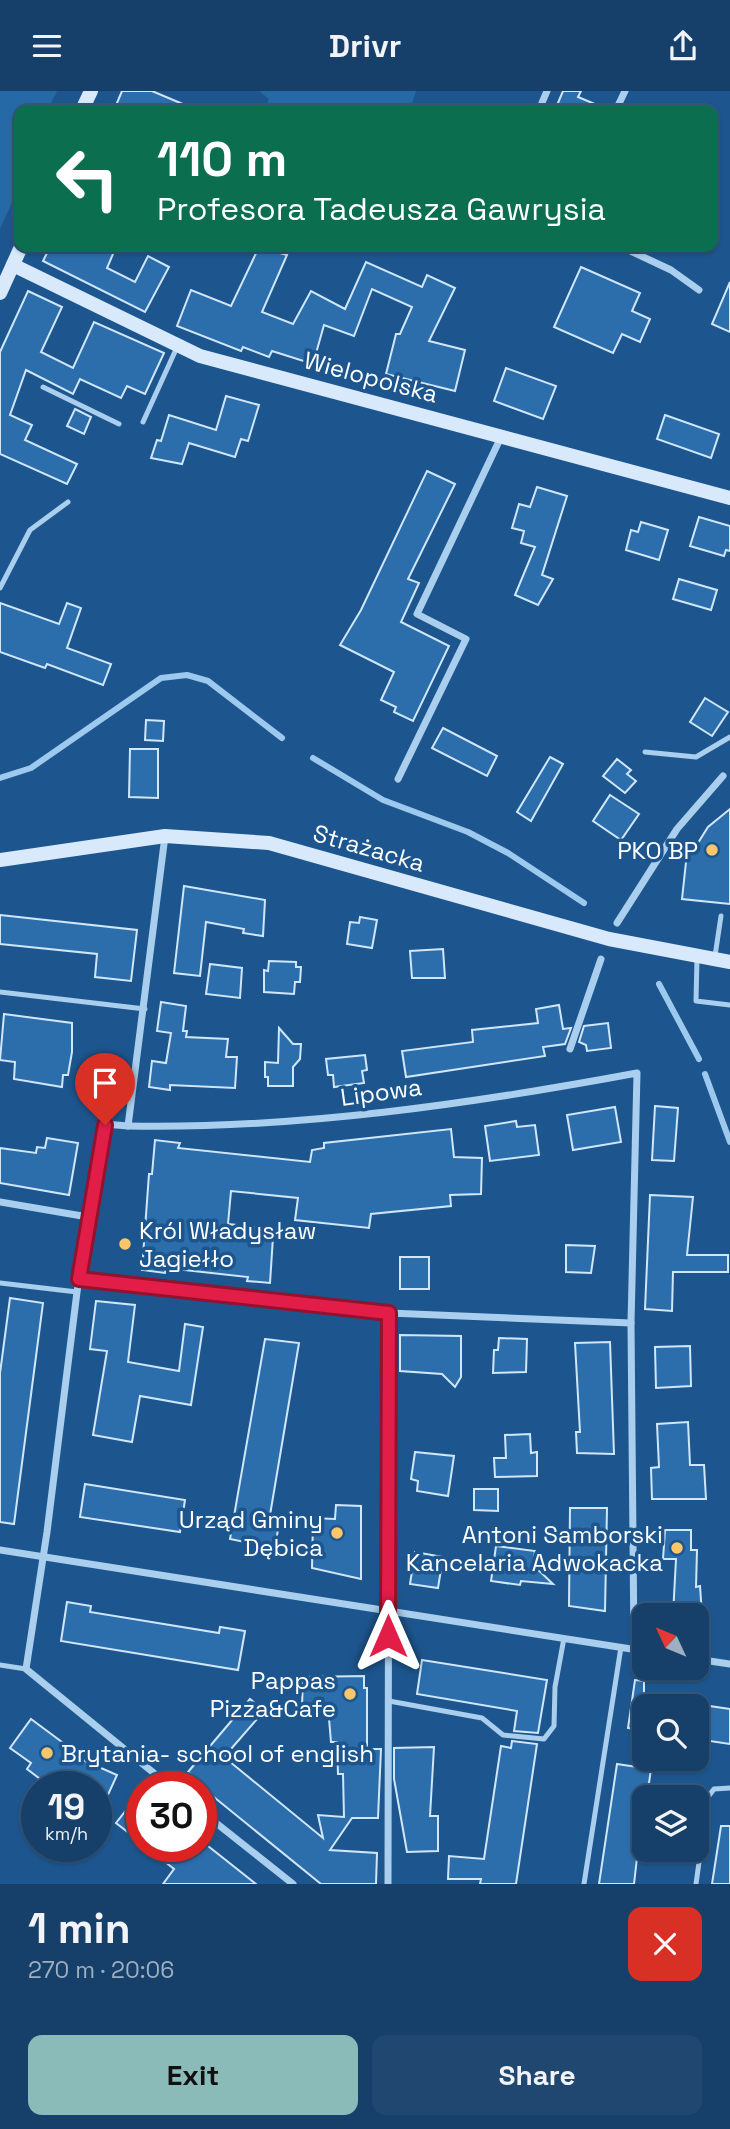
<!DOCTYPE html>
<meta charset="utf-8">
<style>
body{margin:0;font-family:"Space Grotesk",sans-serif;background:#1f4770;color:#f1f3f6;height:100vh;display:flex;flex-direction:column;font-size:26px;white-space:nowrap}
*{box-sizing:border-box;margin:0}
p{font-size:23px;color:#9eafc1}
.icon{flex:none;width:38px;height:38px;fill:none;stroke:currentColor;stroke-width:2;stroke-linecap:round;stroke-linejoin:round}
.map{position:relative;height:1793px;overflow:hidden}
.side{display:flex;flex-direction:column;background:#16406a;flex:1}
.side>*{flex:none}
.hud{position:absolute;left:14px;top:14px;width:704px;height:147px;border-radius:14px;box-shadow:0 2px 5px #0004,0 0 0 2px #35597e;background:#0b6e4f;color:#fff;overflow:hidden}
.needle{width:46px;rotate:314deg}
.fabs{position:absolute;left:632px;top:1512px;display:grid;gap:14px}
.fabs a{display:grid;place-items:center;width:77px;height:77px;border-radius:14px;background:#16406a;box-shadow:0 2px 5px #0004,0 0 0 2px #35597e;font-size:35px}
.speed{position:absolute;left:21px;top:1680px;display:flex;gap:14px;font-size:35px;font-weight:700;text-align:center}
.speed>*{display:grid;place-content:center;width:91px;height:91px;border-radius:50%;background:#16406a;box-shadow:0 2px 5px #0004,0 0 0 2px #35597e;line-height:1}
.speed small{font-size:18px;font-weight:400}
.speed .limit{border:10px solid #d22;background:#fff;color:#111}
.pin{position:absolute;display:grid;place-items:center;width:60px;height:60px;color:#fff;margin:-72px -30px;border-radius:50% 50% 50% 0;rotate:-45deg;box-shadow:0 0 7px #0007}
.pin .icon{rotate:45deg}
.me{position:absolute;width:77px;margin:-38px;rotate:0deg;stroke-linejoin:round;filter:drop-shadow(0 0 5px #0008)}
.turn{display:flex;align-items:center;gap:24px;height:147px;padding:0 28px;font-size:32px}
.turn .icon{width:91px;height:91px;stroke-width:2.5}
.turn b{display:block;font-size:49px;line-height:60px}
.round{display:grid;place-items:center;flex:none;width:74px;height:74px;border-radius:14px;background:#1f4770}
.overview{display:flex;align-items:center;justify-content:space-between;height:119px;padding:0 28px}
h1{font-size:42px;font-weight:700;line-height:52px}
.action{display:flex;gap:14px;margin-top:auto;padding:14px 28px}
.action a{flex:1;height:80px;border-radius:14px;background:#8bbbb9;color:#111;font-size:28px;font-weight:700;line-height:80px;text-align:center}
.action a+a{background:#1f4770;color:#f1f3f6}
header{display:flex;justify-content:space-between;align-items:center;height:91px;padding:0 28px;background:#16406a;font-size:32px;font-weight:700}
.map>svg:first-child{display:block}
.green{fill:#2669a7}
.lines{fill:none;stroke-linecap:round;stroke-linejoin:round}
.stream{stroke:#9ec9ef;stroke-width:6}
.building{fill:#2c6eac;stroke:#d0e6f9;stroke-width:2}
.lane{stroke:#aaceed;stroke-width:5}
.street{stroke:#aaceed;stroke-width:7}
.secondary{stroke:#d7e9fa;stroke-width:14}
.route-casing{stroke:#92132f;stroke-width:18}
.route{stroke:#e11d48;stroke-width:12}
.poi-dot{fill:#fdc769;stroke:#1d568e;stroke-width:2.5}
.labels{text-anchor:middle;dominant-baseline:central;stroke-width:7;stroke-linejoin:round;paint-order:stroke}
.street-label{font-size:24px;fill:#fff;stroke:#1d568e}
.poi-label{font-size:24px;fill:#fff;stroke:#1d568e;text-anchor:end}
</style>
<header><svg class="icon" aria-label="menu" viewBox="0 0 24 24"><path d="M4 6h16M4 12h16M4 18h16"/></svg>Drivr<svg class="icon" aria-label="share" viewBox="0 0 24 24"><path d="M12 15V3M7 8l5-5 5 5M5 13v7h14v-7"/></svg></header>
<div class="map">
<svg width="730" height="1793" viewBox="0 0 730 1793">
<rect width="100%" height="100%" fill="#1d568e"/>
<g class="green">
<path d="M 0,0 L 57,0 L 48,19 L 19,19 L 19,96 L 0,138 Z"/>
<path d="M 259,0 L 416,0 L 410,19 L 275,19 L 266,15 L 269,8 Z"/>
</g>
<g class="lines">
<g class="stream">
<path d="M 313,667 L 383,709 L 468,741 L 508,762 L 584,812"/>
<path d="M 0,687 L 31,677 L 161,587 L 187,584 L 208,590 L 282,647"/>
<path d="M 659,893 L 699,968"/>
<path d="M 705,983 L 730,1051"/>
</g>
</g>
<g class="building">
<path d="M 122,0 L 152,0 L 197,19 L 114,19 Z"/>
<path d="M 563,0 L 581,0 L 578,6 L 609,19 L 555,19 Z"/>
<path d="M 50,156 L 116,156 L 107,177 L 135,191 L 148,165 L 169,176 L 145,221 L 43,170 Z"/>
<path d="M 259,156 L 287,164 L 262,221 L 293,233 L 311,200 L 345,218 L 366,171 L 422,196 L 427,184 L 455,197 L 429,250 L 465,259 L 455,300 L 386,283 L 396,243 L 400,243 L 412,216 L 372,198 L 354,245 L 324,234 L 313,273 L 272,260 L 269,266 L 243,256 L 241,260 L 177,235 L 191,199 L 231,215 Z"/>
<path d="M 581,176 L 640,202 L 632,220 L 650,228 L 640,251 L 622,243 L 613,262 L 554,236 Z"/>
<path d="M 730,191 L 730,241 L 712,233 Z"/>
<path d="M 28,200 L 62,216 L 41,261 L 73,277 L 94,231 L 164,262 L 145,303 L 127,295 L 121,307 L 80,288 L 73,303 L 26,279 L 10,324 L 32,334 L 25,349 L 77,373 L 67,393 L 0,363 L 0,261 Z"/>
<path d="M 506,277 L 556,295 L 543,328 L 494,310 Z"/>
<path d="M 226,305 L 259,314 L 248,350 L 241,348 L 235,366 L 189,352 L 182,373 L 151,367 L 157,349 L 161,350 L 169,324 L 216,339 Z"/>
<path d="M 75,318 L 91,326 L 84,343 L 67,335 Z"/>
<path d="M 665,324 L 719,343 L 711,367 L 657,348 Z"/>
<path d="M 427,380 L 455,393 L 408,488 L 419,492 L 401,531 L 449,555 L 413,630 L 394,621 L 396,616 L 381,609 L 394,581 L 340,554 L 361,519 Z"/>
<path d="M 537,396 L 567,405 L 542,484 L 553,488 L 538,514 L 515,504 L 535,456 L 521,452 L 524,440 L 512,437 L 519,413 L 530,416 Z"/>
<path d="M 699,426 L 730,435 L 730,460 L 726,459 L 724,465 L 690,455 Z"/>
<path d="M 641,431 L 668,439 L 659,469 L 626,459 L 631,439 L 638,441 Z"/>
<path d="M 679,488 L 717,499 L 711,519 L 673,508 Z"/>
<path d="M 0,512 L 59,533 L 67,512 L 81,517 L 67,557 L 111,573 L 103,594 L 47,573 L 45,577 L 0,561 Z"/>
<path d="M 705,607 L 728,621 L 712,645 L 690,631 Z"/>
<path d="M 146,629 L 164,630 L 163,650 L 145,649 Z"/>
<path d="M 443,637 L 497,665 L 487,685 L 432,657 Z"/>
<path d="M 130,658 L 158,658 L 158,707 L 129,706 Z"/>
<path d="M 550,666 L 563,673 L 531,730 L 517,721 Z"/>
<path d="M 617,668 L 631,679 L 627,683 L 636,690 L 625,702 L 603,685 Z"/>
<path d="M 610,704 L 639,723 L 621,749 L 593,730 Z"/>
<path d="M 730,718 L 730,813 L 682,808 L 686,771 L 708,736 Z"/>
<path d="M 184,795 L 265,809 L 263,845 L 243,842 L 244,838 L 206,831 L 200,885 L 174,882 Z"/>
<path d="M 0,824 L 137,839 L 131,890 L 95,886 L 97,863 L 0,853 Z"/>
<path d="M 360,826 L 377,829 L 372,857 L 347,853 L 350,831 L 359,832 Z"/>
<path d="M 443,858 L 445,887 L 412,887 L 410,860 Z"/>
<path d="M 269,870 L 296,871 L 296,876 L 301,876 L 300,891 L 295,891 L 294,903 L 264,901 L 264,879 L 268,880 Z"/>
<path d="M 210,873 L 242,877 L 240,907 L 206,903 Z"/>
<path d="M 161,911 L 186,915 L 183,940 L 187,940 L 186,946 L 228,948 L 226,966 L 237,966 L 235,997 L 170,994 L 170,999 L 149,996 L 152,970 L 166,972 L 171,942 L 157,940 Z"/>
<path d="M 559,914 L 563,938 L 571,937 L 565,953 L 543,956 L 545,965 L 406,986 L 402,960 L 473,951 L 472,939 L 538,932 L 536,918 Z"/>
<path d="M 4,923 L 72,932 L 72,961 L 68,984 L 63,984 L 62,996 L 14,988 L 15,971 L 0,969 Z"/>
<path d="M 608,932 L 611,957 L 587,960 L 586,954 L 579,951 L 584,935 Z"/>
<path d="M 279,937 L 293,953 L 301,953 L 300,968 L 293,976 L 293,995 L 268,995 L 268,986 L 265,986 L 265,971 L 278,972 Z"/>
<path d="M 365,964 L 367,979 L 362,980 L 364,992 L 334,996 L 333,984 L 328,984 L 326,968 Z"/>
<path d="M 655,1015 L 678,1017 L 674,1070 L 652,1069 Z"/>
<path d="M 615,1016 L 621,1051 L 573,1059 L 567,1024 Z"/>
<path d="M 516,1030 L 517,1036 L 535,1034 L 539,1064 L 490,1070 L 485,1035 Z"/>
<path d="M 451,1038 L 454,1066 L 482,1067 L 481,1103 L 450,1104 L 451,1115 L 371,1123 L 369,1137 L 295,1129 L 298,1107 L 231,1100 L 228,1133 L 255,1136 L 254,1144 L 273,1146 L 270,1192 L 247,1190 L 248,1186 L 166,1177 L 165,1182 L 142,1179 L 149,1083 L 152,1083 L 155,1049 L 180,1052 L 178,1057 L 310,1071 L 312,1059 L 324,1057 L 324,1052 Z"/>
<path d="M 47,1047 L 78,1052 L 69,1104 L 0,1092 L 0,1057 L 36,1062 L 37,1056 L 45,1057 Z"/>
<path d="M 650,1104 L 693,1106 L 687,1164 L 728,1164 L 728,1181 L 673,1181 L 672,1220 L 645,1218 Z"/>
<path d="M 566,1154 L 595,1155 L 591,1182 L 566,1181 Z"/>
<rect x="400" y="1166" width="29" height="32"/>
<path d="M 10,1207 L 43,1212 L 14,1433 L 0,1431 L 0,1282 Z"/>
<path d="M 96,1210 L 135,1214 L 128,1271 L 179,1280 L 185,1233 L 203,1236 L 191,1314 L 140,1305 L 132,1351 L 93,1344 L 107,1260 L 90,1258 Z"/>
<path d="M 400,1244 L 461,1245 L 461,1286 L 455,1296 L 442,1283 L 400,1280 Z"/>
<path d="M 499,1247 L 527,1248 L 526,1281 L 493,1282 L 494,1259 L 498,1259 Z"/>
<path d="M 265,1248 L 299,1252 L 269,1430 L 279,1432 L 275,1457 L 230,1448 Z"/>
<path d="M 610,1251 L 614,1363 L 577,1362 L 576,1341 L 580,1341 L 575,1252 Z"/>
<path d="M 690,1255 L 691,1295 L 656,1297 L 655,1256 Z"/>
<path d="M 688,1331 L 690,1374 L 704,1374 L 706,1408 L 652,1408 L 651,1377 L 659,1376 L 657,1333 Z"/>
<path d="M 530,1343 L 531,1362 L 537,1361 L 537,1385 L 495,1386 L 494,1367 L 506,1367 L 505,1344 Z"/>
<path d="M 415,1361 L 454,1365 L 448,1405 L 417,1400 L 418,1390 L 411,1388 Z"/>
<path d="M 85,1393 L 185,1409 L 180,1441 L 80,1426 Z"/>
<path d="M 474,1398 L 498,1398 L 498,1420 L 474,1419 Z"/>
<path d="M 336,1414 L 361,1415 L 361,1488 L 312,1477 L 313,1427 L 335,1428 Z"/>
<path d="M 570,1417 L 607,1417 L 605,1520 L 569,1515 Z"/>
<path d="M 665,1439 L 691,1439 L 691,1459 L 697,1459 L 696,1496 L 700,1495 L 702,1524 L 673,1524 L 676,1468 L 663,1468 Z"/>
<path d="M 496,1455 L 535,1460 L 533,1474 L 553,1493 L 521,1490 L 520,1494 L 491,1490 Z"/>
<path d="M 415,1461 L 443,1466 L 438,1497 L 410,1493 Z"/>
<path d="M 67,1511 L 91,1515 L 90,1521 L 219,1542 L 220,1536 L 245,1540 L 238,1579 L 61,1550 Z"/>
<path d="M 422,1569 L 547,1589 L 538,1642 L 514,1640 L 517,1620 L 417,1603 Z"/>
<path d="M 364,1585 L 364,1597 L 367,1597 L 367,1658 L 381,1658 L 378,1727 L 352,1727 L 330,1759 L 377,1762 L 376,1793 L 321,1793 L 199,1694 L 201,1692 L 188,1681 L 250,1608 L 264,1620 L 224,1666 L 323,1747 L 318,1724 L 344,1726 L 343,1683 L 338,1683 L 337,1651 L 331,1651 L 328,1616 L 302,1616 L 303,1586 Z"/>
<path d="M 635,1589 L 644,1590 L 644,1640 L 628,1637 Z"/>
<path d="M 696,1613 L 730,1618 L 730,1653 L 696,1648 Z"/>
<path d="M 31,1628 L 70,1657 L 67,1662 L 117,1684 L 96,1730 L 96,1696 L 70,1696 L 52,1688 L 48,1694 L 27,1678 L 31,1672 L 10,1657 Z"/>
<path d="M 512,1650 L 537,1653 L 516,1793 L 480,1793 L 481,1788 L 448,1788 L 449,1765 L 484,1768 L 501,1655 L 511,1657 Z"/>
<path d="M 434,1656 L 430,1725 L 438,1725 L 438,1760 L 407,1761 L 394,1688 L 394,1657 Z"/>
<path d="M 617,1673 L 651,1678 L 647,1706 L 644,1706 L 634,1793 L 599,1793 Z"/>
<path d="M 142,1699 L 142,1752 L 116,1732 Z"/>
<path d="M 721,1735 L 730,1735 L 730,1793 L 712,1793 Z"/>
<path d="M 145,1755 L 208,1755 L 256,1793 L 163,1793 L 174,1778 Z"/>
</g>
<g class="lines">
<g class="lane">
<path d="M 43,296 L 119,333"/>
<path d="M 143,331 L 178,254"/>
<path d="M 0,497 L 30,439 L 68,411"/>
<path d="M 645,661 L 696,666 L 730,646"/>
<path d="M 715,865 L 721,825"/>
<path d="M 697,867 L 696,910 L 730,914"/>
<path d="M 0,901 L 145,918"/>
<path d="M 0,1192 L 77,1201"/>
<path d="M 0,1574 L 26,1578"/>
<path d="M 389,1610 L 482,1627 L 503,1644 L 544,1648 L 554,1635 L 555,1596 L 564,1547"/>
<path d="M 584,1793 L 621,1556"/>
<path d="M 696,1793 L 708,1706 L 714,1698 L 730,1697"/>
</g>
<g class="street">
<path d="M 539,19 L 547,0"/>
<path d="M 616,19 L 625,0"/>
<path d="M 622,156 L 671,179 L 699,199"/>
<path d="M 398,688 L 466,548 L 417,523 L 501,346"/>
<path d="M 165,745 L 128,1035 L 105,1033 L 77,1201 L 47,1441 L 26,1578 L 171,1696"/>
<path d="M 617,832 L 677,738 L 723,685"/>
<path d="M 570,958 L 601,868"/>
<path d="M 128,1035 C 298,1038 470,1013 637,982 L 631,1232 L 634,1558"/>
<path d="M 0,1111 L 88,1126"/>
<path d="M 79,1188 L 389,1222 L 631,1232"/>
<path d="M 0,1459 L 644,1560"/>
<path d="M 696,1568 L 730,1573"/>
<path d="M 201,1720 L 293,1793"/>
<path d="M 388,1793 L 389,1222"/>
</g>
<g class="secondary">
<path d="M 82,19 L 91,0"/>
<path d="M 13,174 L 200,265 L 730,407"/>
<path d="M 0,202 L 21,156"/>
<path d="M 0,769 L 165,745 L 269,752 L 609,848 L 730,871"/>
</g>
</g>
<g class="lines">
<defs>
<path id="route" d="M 105,1034 L 79,1188 L 389,1222 L 388,1545"/>
</defs>
<use href="#route" class="route-casing"/>
<use href="#route" class="route"/>
</g>
<g class="poi-dot">
<circle cx="712" cy="759" r="7"/>
<circle cx="125" cy="1153" r="7"/>
<circle cx="337" cy="1442" r="7"/>
<circle cx="677" cy="1457" r="7"/>
<circle cx="350" cy="1603" r="7"/>
<circle cx="47" cy="1662" r="7"/>
</g>
<g class="labels">
<g class="street-label">
<text transform="translate(371 286) rotate(15)">Wielopolska</text>
<text transform="translate(369 757) rotate(16)">Strażacka</text>
<text transform="translate(381 1001) rotate(-8)">Lipowa</text>
</g>
<g class="poi-label">
<text x="698" y="759">PKO BP</text>
<text x="139" y="1139" text-anchor="start">Król Władysław<tspan x="139" dy="28">Jagiełło</tspan></text>
<text x="323" y="1428">Urząd Gminy<tspan x="323" dy="28">Dębica</tspan></text>
<text x="663" y="1443">Antoni Samborski<tspan x="663" dy="28">Kancelaria Adwokacka</tspan></text>
<text x="336" y="1589">Pappas<tspan x="336" dy="28">Pizza&amp;Cafe</tspan></text>
<text x="61" y="1662" text-anchor="start">Brytania- school of english</text>
</g>
</g>
</svg>
<div class="fabs">
<a><svg class="needle" viewBox="-14 -14 28 28"><path d="M0-13l5 13h-10z" fill="#e53935"/><path d="M0 13l5-13h-10z" fill="#9eafc1"/></svg></a>
<a><svg class="icon" aria-label="search" viewBox="0 0 24 24"><circle cx="10" cy="10" r="6"/><path d="M15 15l6 6"/></svg></a>
<a><svg class="icon" aria-label="layers" viewBox="0 0 24 24"><path d="M12 4l9 5-9 5-9-5zM3 14l9 5 9-5"/></svg></a>
</div>
<div class="speed"><div>19<small>km/h</small></div><div class="limit">30</div></div>
<div class="pin" style="left:105px;top:1034px;background:#d93025"><svg class="icon" aria-label="arrive" viewBox="0 0 24 24"><path d="M6 21V4h12l-3 4 3 4H6"/></svg></div>
<svg class="me" style="left:388px;top:1545px" viewBox="-20 -20 40 40"><path d="M0-17L14 15 0 8-14 15z" fill="#e11d48" stroke="#fff" stroke-width="4"/></svg>
<div class="hud">
<div class="turn"><svg class="icon" aria-label="left" viewBox="0 0 24 24"><path d="M17 20v-9H6M10 6l-5 5 5 5"/></svg><div><b>110 m</b>Profesora Tadeusza Gawrysia</div></div>
</div>
</div>
<section class="side">
<div class="overview"><div><h1>1 min</h1><p>270 m · 20:06</p></div><a class="round" style="background:#d93025;color:#fff"><svg class="icon" aria-label="close" viewBox="0 0 24 24"><path d="M6 6l12 12M18 6L6 18"/></svg></a></div>
<div class="action"><a>Exit</a><a>Share</a></div>
</section>
